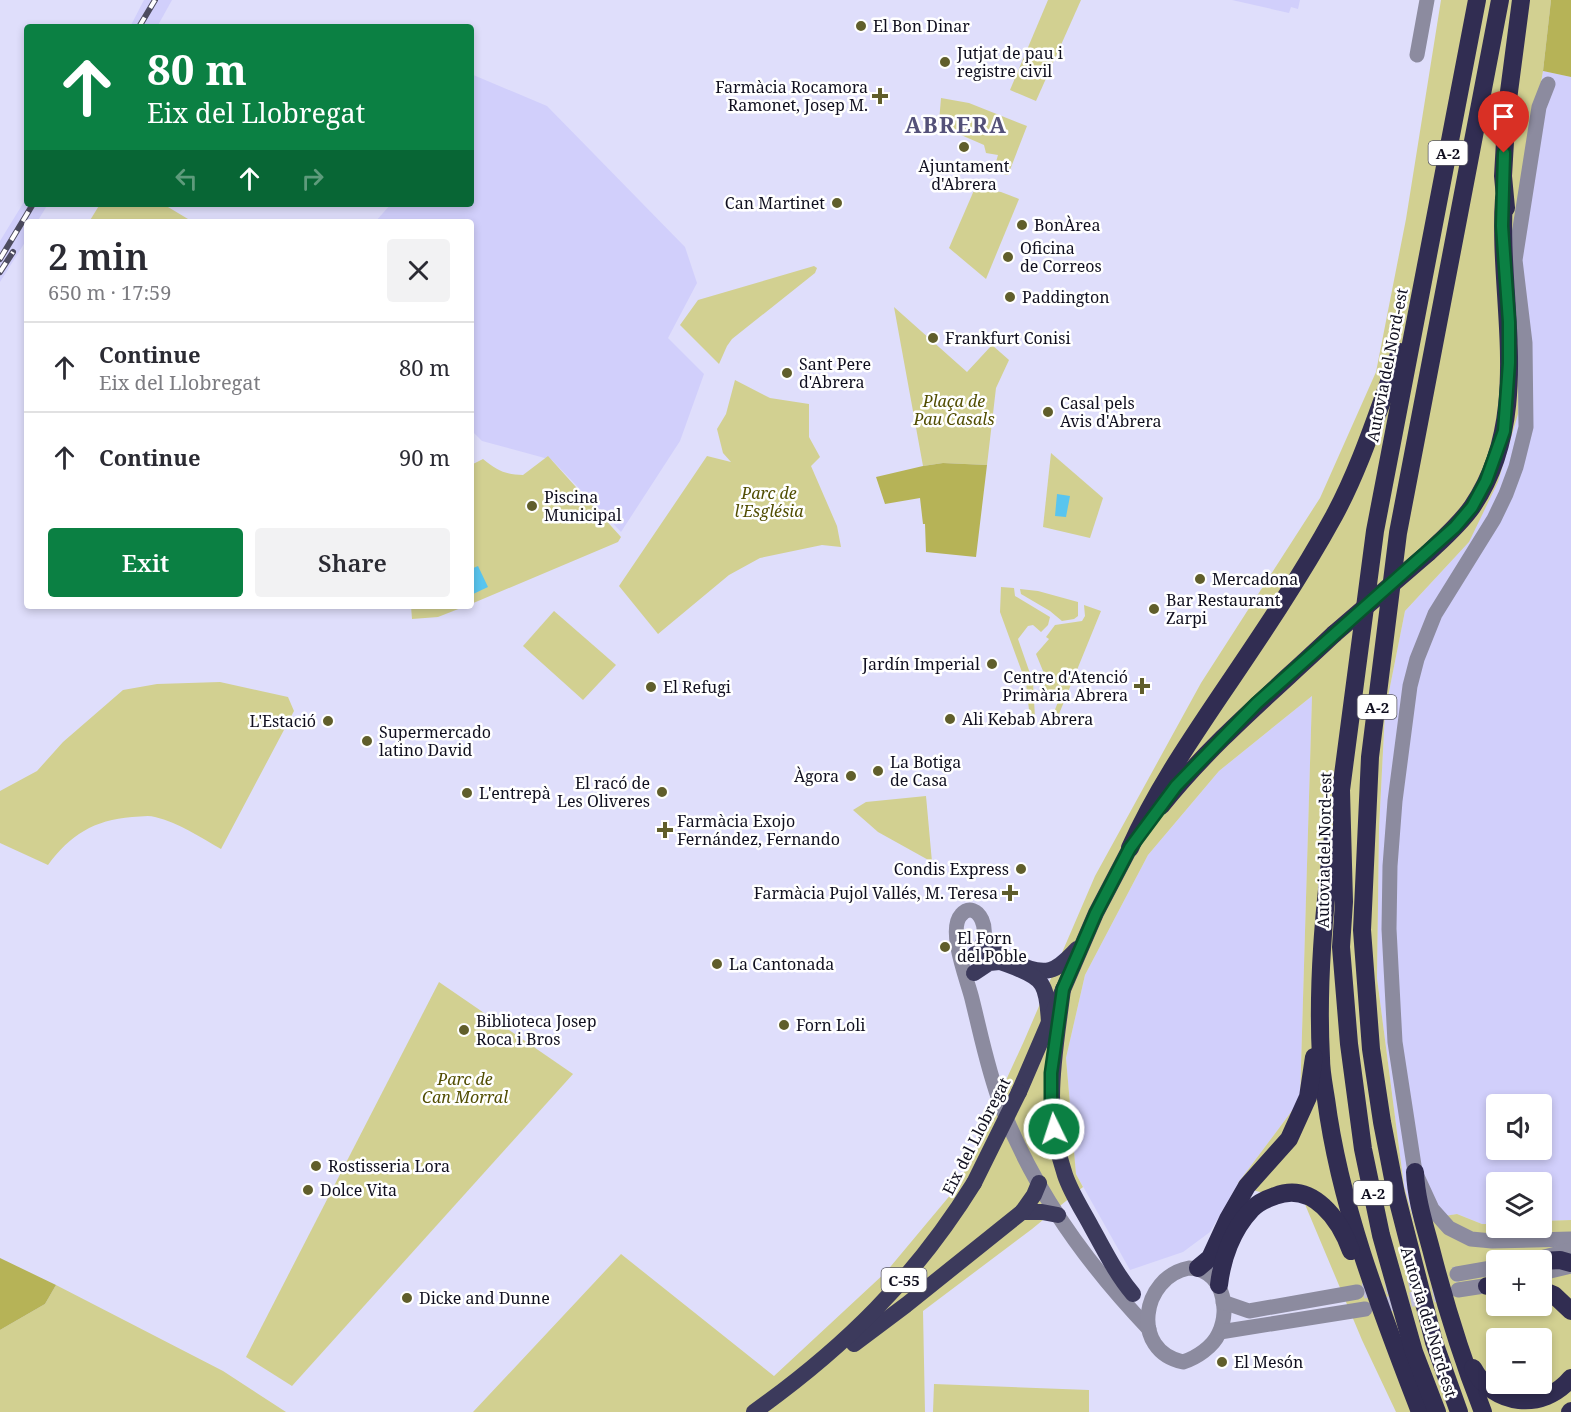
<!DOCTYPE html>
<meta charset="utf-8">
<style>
body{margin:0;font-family:"Noto Serif",serif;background:#f2f2f3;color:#2b2b33;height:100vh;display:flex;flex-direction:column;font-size:22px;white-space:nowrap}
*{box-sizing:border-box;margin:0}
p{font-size:20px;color:#7c7c81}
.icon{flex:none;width:33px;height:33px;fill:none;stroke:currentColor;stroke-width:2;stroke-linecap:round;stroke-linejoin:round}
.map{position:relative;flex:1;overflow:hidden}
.panel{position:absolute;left:24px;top:219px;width:450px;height:390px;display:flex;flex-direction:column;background:#fff;border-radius:6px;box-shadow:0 3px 9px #0003}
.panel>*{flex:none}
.top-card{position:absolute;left:24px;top:24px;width:450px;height:183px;border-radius:6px;box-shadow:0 3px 9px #0003;background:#0b8043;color:#fff;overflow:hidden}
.buttons{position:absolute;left:1486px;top:1094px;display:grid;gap:12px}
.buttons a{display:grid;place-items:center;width:66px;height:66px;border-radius:6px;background:#fff;box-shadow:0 3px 9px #0003;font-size:30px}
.pin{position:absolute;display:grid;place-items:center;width:51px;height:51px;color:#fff;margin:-62px -26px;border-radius:50% 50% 50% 0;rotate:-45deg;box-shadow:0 0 6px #0007}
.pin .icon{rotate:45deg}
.me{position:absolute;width:66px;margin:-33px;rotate:356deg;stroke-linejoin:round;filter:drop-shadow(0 0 4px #0008)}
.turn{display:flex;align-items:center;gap:21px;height:126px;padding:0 24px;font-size:27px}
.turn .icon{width:78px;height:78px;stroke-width:2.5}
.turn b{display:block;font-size:42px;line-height:51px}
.lanes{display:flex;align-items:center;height:57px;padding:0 24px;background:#0003;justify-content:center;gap:30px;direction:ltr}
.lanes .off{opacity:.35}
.round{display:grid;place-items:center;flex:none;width:63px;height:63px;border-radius:6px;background:#f2f2f3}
.headline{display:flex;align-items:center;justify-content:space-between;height:102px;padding:0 24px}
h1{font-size:36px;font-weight:600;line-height:45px}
.action{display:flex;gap:12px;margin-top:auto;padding:12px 24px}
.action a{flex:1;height:69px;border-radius:6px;background:#0b8043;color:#fff;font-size:24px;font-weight:600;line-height:69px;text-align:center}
.action a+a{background:#f2f2f3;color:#2b2b33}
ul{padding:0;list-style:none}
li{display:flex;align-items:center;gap:18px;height:90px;padding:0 24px;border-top:2px solid #e1e1e2}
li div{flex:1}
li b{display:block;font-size:22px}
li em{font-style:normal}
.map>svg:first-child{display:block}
.built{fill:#d1cffb;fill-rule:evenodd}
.green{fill:#d2d091;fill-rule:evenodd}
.forest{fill:#b6b357}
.water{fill:#59c5ef}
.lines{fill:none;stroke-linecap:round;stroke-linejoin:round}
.tertiary-tunnel{stroke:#c0bfda;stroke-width:15;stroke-dasharray:15 8;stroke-linecap:butt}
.tertiary{stroke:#8c8b9f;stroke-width:15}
.trunk{stroke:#3c3a5c;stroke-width:16}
.motorway{stroke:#312d52;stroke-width:18}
.rail-casing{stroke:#4d4c60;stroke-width:6}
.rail{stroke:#fff;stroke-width:4;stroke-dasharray:11;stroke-linecap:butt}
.trunk-bridge{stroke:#3c3a5c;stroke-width:16}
.motorway-bridge{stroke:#312d52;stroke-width:18}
.route-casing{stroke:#07532c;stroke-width:15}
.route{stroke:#0b8043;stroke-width:10}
.poi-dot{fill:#605e2b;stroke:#fff;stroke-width:2}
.labels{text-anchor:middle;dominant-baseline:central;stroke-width:5;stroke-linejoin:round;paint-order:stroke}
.shield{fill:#fff;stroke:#585762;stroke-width:1.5}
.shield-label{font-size:15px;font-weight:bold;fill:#100f1f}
.poi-label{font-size:16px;fill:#100f1f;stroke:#fff;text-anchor:start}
.street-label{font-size:16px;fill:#100f1f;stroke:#fff}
.park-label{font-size:16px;font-style:italic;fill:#514d02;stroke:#fff}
.district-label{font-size:22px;font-weight:bold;letter-spacing:1.5px;fill:#545179;stroke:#fff}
</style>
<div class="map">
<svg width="1571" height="1412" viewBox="0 0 1571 1412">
<rect width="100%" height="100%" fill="#dfdefb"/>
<g class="built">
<path d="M 144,0 L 172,0 L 157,27 L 130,27 Z"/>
<path d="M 1232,0 L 1300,0 L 1298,9 L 1291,7 L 1289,13 Z"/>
<path d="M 1543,71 L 1571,77 L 1571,1220 L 1542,1221 L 1542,1182 L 1497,1182 L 1497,1224 L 1482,1224 L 1457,1214 L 1414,1222 L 1404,1186 L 1377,978 L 1379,829 L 1385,712 L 1405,611 L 1469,542 L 1514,237 ZM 1497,1104 L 1542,1104 L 1542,1149 L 1497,1149 Z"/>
<path d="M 471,74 L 547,106 L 685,247 L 697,283 L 668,338 L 704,374 L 680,441 L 621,532 L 552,460 L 482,441 L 471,430 L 471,222 L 375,222 L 391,204 L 471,204 Z"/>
<path d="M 27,197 L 27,204 L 48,204 L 37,222 L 27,222 L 27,239 L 0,282 L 0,241 Z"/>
<path d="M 1312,696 L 1300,1100 L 1238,1183 L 1210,1232 L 1183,1252 L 1130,1270 L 1076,1174 L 1066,1058 L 1085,975 L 1148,855 L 1219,771 Z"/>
</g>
<g class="green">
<path d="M 1048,0 L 1081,0 L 1036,101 L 1010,90 Z"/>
<path d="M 1441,0 L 1551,0 L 1543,71 L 1514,237 L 1519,347 L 1518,414 L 1498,482 L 1469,542 L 1405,611 L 1385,712 L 1379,829 L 1377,978 L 1404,1186 L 1414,1221 L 1457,1214 L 1482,1224 L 1497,1224 L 1497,1227 L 1542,1227 L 1542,1221 L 1571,1220 L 1571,1412 L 1396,1412 L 1362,1340 L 1304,1202 L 1256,1191 L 1238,1183 L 1300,1100 L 1312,696 L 1219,771 L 1148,855 L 1085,975 L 1066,1058 L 1076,1174 L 1083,1187 L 1032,1229 L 923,1311 L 925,1412 L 473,1412 L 621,1254 L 774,1376 L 886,1272 L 957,1187 L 1024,1041 L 1095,876 L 1201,683 L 1320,498 L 1376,372 L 1406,219 ZM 1497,1260 L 1542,1260 L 1542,1305 L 1497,1305 ZM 1497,1338 L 1542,1338 L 1542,1383 L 1497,1383 Z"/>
<path d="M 941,98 L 969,103 L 1027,126 L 1008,175 L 993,172 L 998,155 L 986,153 L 984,145 L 945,128 L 944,123 L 939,122 Z"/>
<path d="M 975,188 L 1001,192 L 1019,199 L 986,279 L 949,248 Z"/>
<path d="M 100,204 L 163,204 L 193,222 L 89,222 Z"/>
<path d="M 814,266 L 817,268 L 815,273 L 732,339 L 727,346 L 719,364 L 680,325 L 698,300 Z"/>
<path d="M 894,307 L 967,372 L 992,345 L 1009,360 L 996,388 L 987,465 L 943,463 L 923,466 Z"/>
<path d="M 735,380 L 770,398 L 809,404 L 809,437 L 820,457 L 811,466 L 837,526 L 841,547 L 822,545 L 760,558 L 729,575 L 658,634 L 619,586 L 707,456 L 731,462 L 723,453 L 717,429 L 726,414 Z"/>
<path d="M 1051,453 L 1103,498 L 1090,538 L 1043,527 Z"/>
<path d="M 548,456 L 621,537 L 618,542 L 471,604 L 471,465 L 483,459 C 496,470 506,475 523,475 Z"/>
<path d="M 1001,587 L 1014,588 L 1015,596 L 1050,617 L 1048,625 L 1041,632 L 1033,625 L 1028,626 L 1018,639 L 1033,682 L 1035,718 L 1030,719 L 1026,683 L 1000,612 Z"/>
<path d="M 1020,589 L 1038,591 L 1078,602 L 1078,616 L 1074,619 L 1062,621 L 1050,611 L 1021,594 Z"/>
<path d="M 1084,605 L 1101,611 L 1059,714 L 1054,712 L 1058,702 L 1045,697 L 1043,671 L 1036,654 L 1049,639 L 1046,637 L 1055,625 L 1082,621 L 1085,616 Z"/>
<path d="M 411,606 L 466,606 L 438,617 L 412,619 Z"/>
<path d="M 554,611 L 616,665 L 583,700 L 523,646 Z"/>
<path d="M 220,682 L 288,697 L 294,711 L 221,849 C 200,837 179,823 155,817 C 148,815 140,817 132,817 C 94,820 70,835 48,865 L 0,843 L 0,791 L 37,771 L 63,742 L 123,690 L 157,684 Z"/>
<path d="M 926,796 L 932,862 L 878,832 L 853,810 L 866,802 Z"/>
<path d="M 439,982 L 573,1074 L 292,1386 L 246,1357 Z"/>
<path d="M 56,1285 L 223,1371 L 286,1412 L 0,1412 L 0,1330 L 45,1304 Z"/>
<path d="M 934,1384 L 1089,1390 L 1089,1412 L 933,1412 Z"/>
</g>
<g class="forest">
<path d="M 1551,0 L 1571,0 L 1571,77 L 1543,71 Z"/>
<path d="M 943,463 L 987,465 L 976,557 L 926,552 L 925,524 L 923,524 L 920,498 L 885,504 L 876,477 L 923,466 Z"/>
<path d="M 0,1258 L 56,1285 L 45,1304 L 0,1330 Z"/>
</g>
<g class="water">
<path d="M 1057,494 L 1070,496 L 1066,517 L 1055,516 Z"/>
<path d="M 478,566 L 488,587 L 471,595 L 471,569 Z"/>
</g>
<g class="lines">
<g class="tertiary-tunnel">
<path d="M 1363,1291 L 1457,1274"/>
<path d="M 1388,1304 L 1453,1291"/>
</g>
<g class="tertiary">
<path d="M 1417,55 L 1427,0"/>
<path d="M 1548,84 L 1539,107 L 1515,260 L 1525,343 L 1526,427 L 1516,467 L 1506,494 L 1494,519 L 1435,614 L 1417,659 L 1410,686 L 1395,801 L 1390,866 L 1389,929 L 1395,1042 L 1415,1172 L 1432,1209 L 1449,1228 L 1471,1239 L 1492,1241 L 1571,1239"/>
<path d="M 975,954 C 996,933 977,897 961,915 C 947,930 968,982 972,999 C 981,1035 988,1071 1001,1105 C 1033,1189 1087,1264 1149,1329"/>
<path d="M 1533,1260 L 1571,1250"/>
<path d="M 1189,1268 C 1222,1269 1231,1308 1219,1333 C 1213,1347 1196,1358 1183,1362 C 1130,1351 1141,1277 1189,1268 Z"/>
<path d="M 1542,1273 L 1571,1266"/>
<path d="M 1457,1274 L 1497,1267"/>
<path d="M 1458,1290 L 1497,1284"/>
<path d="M 1223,1302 L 1249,1311 L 1357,1292"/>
<path d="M 1220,1332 L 1365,1309"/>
</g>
<g class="trunk">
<path d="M 983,944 C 998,954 1030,975 1050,970 C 1061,967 1069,957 1077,949"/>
<path d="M 975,954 C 992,960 1034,970 1042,985 C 1048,995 1048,1010 1049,1022"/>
<path d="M 974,973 L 989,963 L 999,962"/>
<path d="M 1063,989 C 1055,1055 1042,1109 1065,1175 C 1071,1193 1083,1211 1092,1228 C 1105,1251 1116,1274 1133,1294"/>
<path d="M 1019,1092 L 1096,913 L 1130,848"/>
<path d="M 1022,1212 L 1042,1212 L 1058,1215"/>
<path d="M 854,1344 L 906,1305 L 1022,1212 L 1034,1195 L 1039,1183"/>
<path d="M 754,1412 C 845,1347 915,1278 974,1183"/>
</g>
<g class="motorway">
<path d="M 1506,208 L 1503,176 L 1507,107 L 1521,0"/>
<path d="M 1428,553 C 1443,539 1460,524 1472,507 C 1535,414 1497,301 1504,198"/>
<path d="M 1161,806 C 1212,742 1275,690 1334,634"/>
<path d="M 1333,836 C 1324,910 1317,984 1321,1058 C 1321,1072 1324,1086 1326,1099 C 1340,1207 1381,1311 1420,1412"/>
<path d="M 1130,848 C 1154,794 1187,745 1220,696 C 1260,637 1300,578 1334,516 C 1362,464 1379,407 1400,352"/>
<path d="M 1415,1172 C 1416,1198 1424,1223 1431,1249 C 1445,1304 1462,1359 1483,1412"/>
<path d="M 1542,1261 L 1560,1260 L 1571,1263"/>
<path d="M 1198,1268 L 1210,1258 L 1228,1219 L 1247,1186 L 1289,1139 L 1308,1097 L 1314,1057"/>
<path d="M 1219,1285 C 1222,1259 1232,1230 1251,1210 C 1257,1203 1266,1199 1275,1196 C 1313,1181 1340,1220 1351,1251"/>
<path d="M 1487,1286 L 1497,1286"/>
<path d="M 1542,1290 L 1554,1295 L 1571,1311"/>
<path d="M 1473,1368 C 1493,1406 1543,1412 1571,1378"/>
<path d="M 1437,1412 L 1414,1352 L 1381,1235 L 1363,1149 L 1349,1044 L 1341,947 L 1344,902 L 1341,790 L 1375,531 L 1477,0"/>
<path d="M 1459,1412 L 1434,1342 L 1396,1194 L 1382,1122 L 1371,1049 L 1362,930 L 1370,757 L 1398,533 L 1500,0"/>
<path d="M 1570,1412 L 1571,1411"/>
</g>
<defs>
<g id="rail">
<path d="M 139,27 L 155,0"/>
<path d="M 0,259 L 33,204"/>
<path d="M 0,272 L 13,252"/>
</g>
</defs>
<use href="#rail" class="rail-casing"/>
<use href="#rail" class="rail"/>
<path class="trunk-bridge" d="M 974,1183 L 1019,1092"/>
<path class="motorway-bridge" d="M 1334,634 L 1428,553"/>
</g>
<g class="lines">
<defs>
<path id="route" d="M 1054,1129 L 1051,1113 L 1051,1073 L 1063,989 L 1096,913 L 1130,848 L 1176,786 L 1257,703 L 1455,527 L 1472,507 L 1486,481 L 1504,431 L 1509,363 L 1509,322 L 1502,226 L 1504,153"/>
</defs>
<use href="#route" class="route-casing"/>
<use href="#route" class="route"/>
</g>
<g class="poi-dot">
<circle cx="861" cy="26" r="6"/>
<circle cx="945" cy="62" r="6"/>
<path d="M877 87h6v6h6v6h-6v6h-6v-6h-6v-6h6z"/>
<circle cx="964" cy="147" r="6"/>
<circle cx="837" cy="203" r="6"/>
<circle cx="1022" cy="225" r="6"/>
<circle cx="1008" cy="257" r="6"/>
<circle cx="1010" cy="297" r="6"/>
<circle cx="933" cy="338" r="6"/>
<circle cx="787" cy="373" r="6"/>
<circle cx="1048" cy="412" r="6"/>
<circle cx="532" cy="506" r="6"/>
<circle cx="1200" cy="579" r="6"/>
<circle cx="1154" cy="609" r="6"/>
<circle cx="992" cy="664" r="6"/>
<path d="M1139 677h6v6h6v6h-6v6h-6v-6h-6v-6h6z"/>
<circle cx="651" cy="687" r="6"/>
<circle cx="950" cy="719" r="6"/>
<circle cx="328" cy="721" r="6"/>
<circle cx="367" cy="741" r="6"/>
<circle cx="878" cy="771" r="6"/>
<circle cx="851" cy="776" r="6"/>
<circle cx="662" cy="792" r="6"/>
<circle cx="467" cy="793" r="6"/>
<path d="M662 821h6v6h6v6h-6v6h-6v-6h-6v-6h6z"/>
<circle cx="1021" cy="869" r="6"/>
<path d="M1007 884h6v6h6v6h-6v6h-6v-6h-6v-6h6z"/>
<circle cx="945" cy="947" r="6"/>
<circle cx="717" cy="964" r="6"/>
<circle cx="784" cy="1025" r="6"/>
<circle cx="464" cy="1030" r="6"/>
<circle cx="316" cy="1166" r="6"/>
<circle cx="308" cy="1190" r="6"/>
<circle cx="407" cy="1298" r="6"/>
<circle cx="1222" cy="1362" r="6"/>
</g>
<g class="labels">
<g class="shield">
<rect x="1428.5" y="141" width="39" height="24" rx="4.5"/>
<rect x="1357.5" y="695" width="39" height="24" rx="4.5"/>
<rect x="1353.5" y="1181" width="39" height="24" rx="4.5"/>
<rect x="881.5" y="1268" width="45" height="24" rx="4.5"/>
</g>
<g class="shield-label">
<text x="1448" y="153">A-2</text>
<text x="1377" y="707">A-2</text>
<text x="1373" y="1193">A-2</text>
<text x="904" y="1280">C-55</text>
</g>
<g class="poi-label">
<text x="873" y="26">El Bon Dinar</text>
<text x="957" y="53">Jutjat de pau i<tspan x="957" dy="18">registre civil</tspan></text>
<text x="868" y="87" text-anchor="end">Farmàcia Rocamora<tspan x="868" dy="18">Ramonet, Josep M.</tspan></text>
<text x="964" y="166" text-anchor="middle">Ajuntament<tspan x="964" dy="18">d'Abrera</tspan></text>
<text x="825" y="203" text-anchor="end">Can Martinet</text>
<text x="1034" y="225">BonÀrea</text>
<text x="1020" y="248">Oficina<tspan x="1020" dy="18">de Correos</tspan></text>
<text x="1022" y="297">Paddington</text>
<text x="945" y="338">Frankfurt Conisi</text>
<text x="799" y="364">Sant Pere<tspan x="799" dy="18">d'Abrera</tspan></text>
<text x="1060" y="403">Casal pels<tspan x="1060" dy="18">Avis d'Abrera</tspan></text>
<text x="544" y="497">Piscina<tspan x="544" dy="18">Municipal</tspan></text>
<text x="1212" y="579">Mercadona</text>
<text x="1166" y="600">Bar Restaurant<tspan x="1166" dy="18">Zarpi</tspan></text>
<text x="980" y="664" text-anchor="end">Jardín Imperial</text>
<text x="1128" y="677" text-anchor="end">Centre d'Atenció<tspan x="1128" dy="18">Primària Abrera</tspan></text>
<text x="663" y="687">El Refugi</text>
<text x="962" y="719">Ali Kebab Abrera</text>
<text x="316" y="721" text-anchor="end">L'Estació</text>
<text x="379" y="732">Supermercado<tspan x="379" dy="18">latino David</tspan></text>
<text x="890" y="762">La Botiga<tspan x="890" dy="18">de Casa</tspan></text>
<text x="839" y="776" text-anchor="end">Àgora</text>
<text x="650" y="783" text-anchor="end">El racó de<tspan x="650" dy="18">Les Oliveres</tspan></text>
<text x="479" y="793">L'entrepà</text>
<text x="677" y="821">Farmàcia Exojo<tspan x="677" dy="18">Fernández, Fernando</tspan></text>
<text x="1009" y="869" text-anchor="end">Condis Express</text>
<text x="998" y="893" text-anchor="end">Farmàcia Pujol Vallés, M. Teresa</text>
<text x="957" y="938">El Forn<tspan x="957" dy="18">del Poble</tspan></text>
<text x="729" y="964">La Cantonada</text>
<text x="476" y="1021">Biblioteca Josep<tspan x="476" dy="18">Roca i Bros</tspan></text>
<text x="796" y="1025">Forn Loli</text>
<text x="328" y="1166">Rostisseria Lora</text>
<text x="320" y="1190">Dolce Vita</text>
<text x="419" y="1298">Dicke and Dunne</text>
<text x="1234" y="1362">El Mesón</text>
</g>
<g class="street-label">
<text transform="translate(1387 365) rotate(-79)">Autovia del Nord-est</text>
<text transform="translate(1324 850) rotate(-89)">Autovia del Nord-est</text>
<text transform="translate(976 1136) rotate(-63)">Eix del Llobregat</text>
<text transform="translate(1429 1322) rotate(73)">Autovia del Nord-est</text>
</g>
<g class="park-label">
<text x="954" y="401">Plaça de<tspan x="954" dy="18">Pau Casals</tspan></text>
<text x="769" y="493">Parc de<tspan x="769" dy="18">l'Església</tspan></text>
<text x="465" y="1079">Parc de<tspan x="465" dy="18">Can Morral</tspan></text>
</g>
<g class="district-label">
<text x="956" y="124">ABRERA</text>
</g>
</g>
</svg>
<div class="buttons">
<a><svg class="icon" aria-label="sound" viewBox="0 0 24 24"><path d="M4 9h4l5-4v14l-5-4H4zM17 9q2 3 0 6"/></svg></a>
<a><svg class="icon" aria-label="layers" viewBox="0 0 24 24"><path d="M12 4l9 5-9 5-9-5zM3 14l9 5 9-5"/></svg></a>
<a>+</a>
<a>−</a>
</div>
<div class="pin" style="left:1504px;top:153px;background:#d93025"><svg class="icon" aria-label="arrive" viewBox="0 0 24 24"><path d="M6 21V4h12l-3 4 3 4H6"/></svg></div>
<svg class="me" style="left:1054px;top:1129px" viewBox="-20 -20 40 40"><circle r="17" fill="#0b8043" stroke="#fff" stroke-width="3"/><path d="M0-11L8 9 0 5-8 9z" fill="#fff"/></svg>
<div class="top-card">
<div class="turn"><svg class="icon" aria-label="ahead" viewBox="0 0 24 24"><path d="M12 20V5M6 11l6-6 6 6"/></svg><div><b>80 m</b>Eix del Llobregat</div></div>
<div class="lanes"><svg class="icon off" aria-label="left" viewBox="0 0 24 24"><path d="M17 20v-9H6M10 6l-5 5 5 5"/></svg><svg class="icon" aria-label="ahead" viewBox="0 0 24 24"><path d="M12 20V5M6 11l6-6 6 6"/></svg><svg class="icon off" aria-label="right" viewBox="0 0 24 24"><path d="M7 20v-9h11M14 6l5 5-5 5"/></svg></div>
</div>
<section class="panel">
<div class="headline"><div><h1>2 min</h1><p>650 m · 17:59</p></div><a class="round"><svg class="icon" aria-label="close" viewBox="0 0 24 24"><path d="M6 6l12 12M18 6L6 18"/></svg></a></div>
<ul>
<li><svg class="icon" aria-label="ahead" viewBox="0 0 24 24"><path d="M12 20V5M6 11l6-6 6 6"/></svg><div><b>Continue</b><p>Eix del Llobregat</p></div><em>80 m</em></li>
<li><svg class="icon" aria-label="ahead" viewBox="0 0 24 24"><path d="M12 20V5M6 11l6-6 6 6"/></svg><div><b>Continue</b></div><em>90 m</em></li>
</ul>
<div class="action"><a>Exit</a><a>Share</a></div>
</section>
</div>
